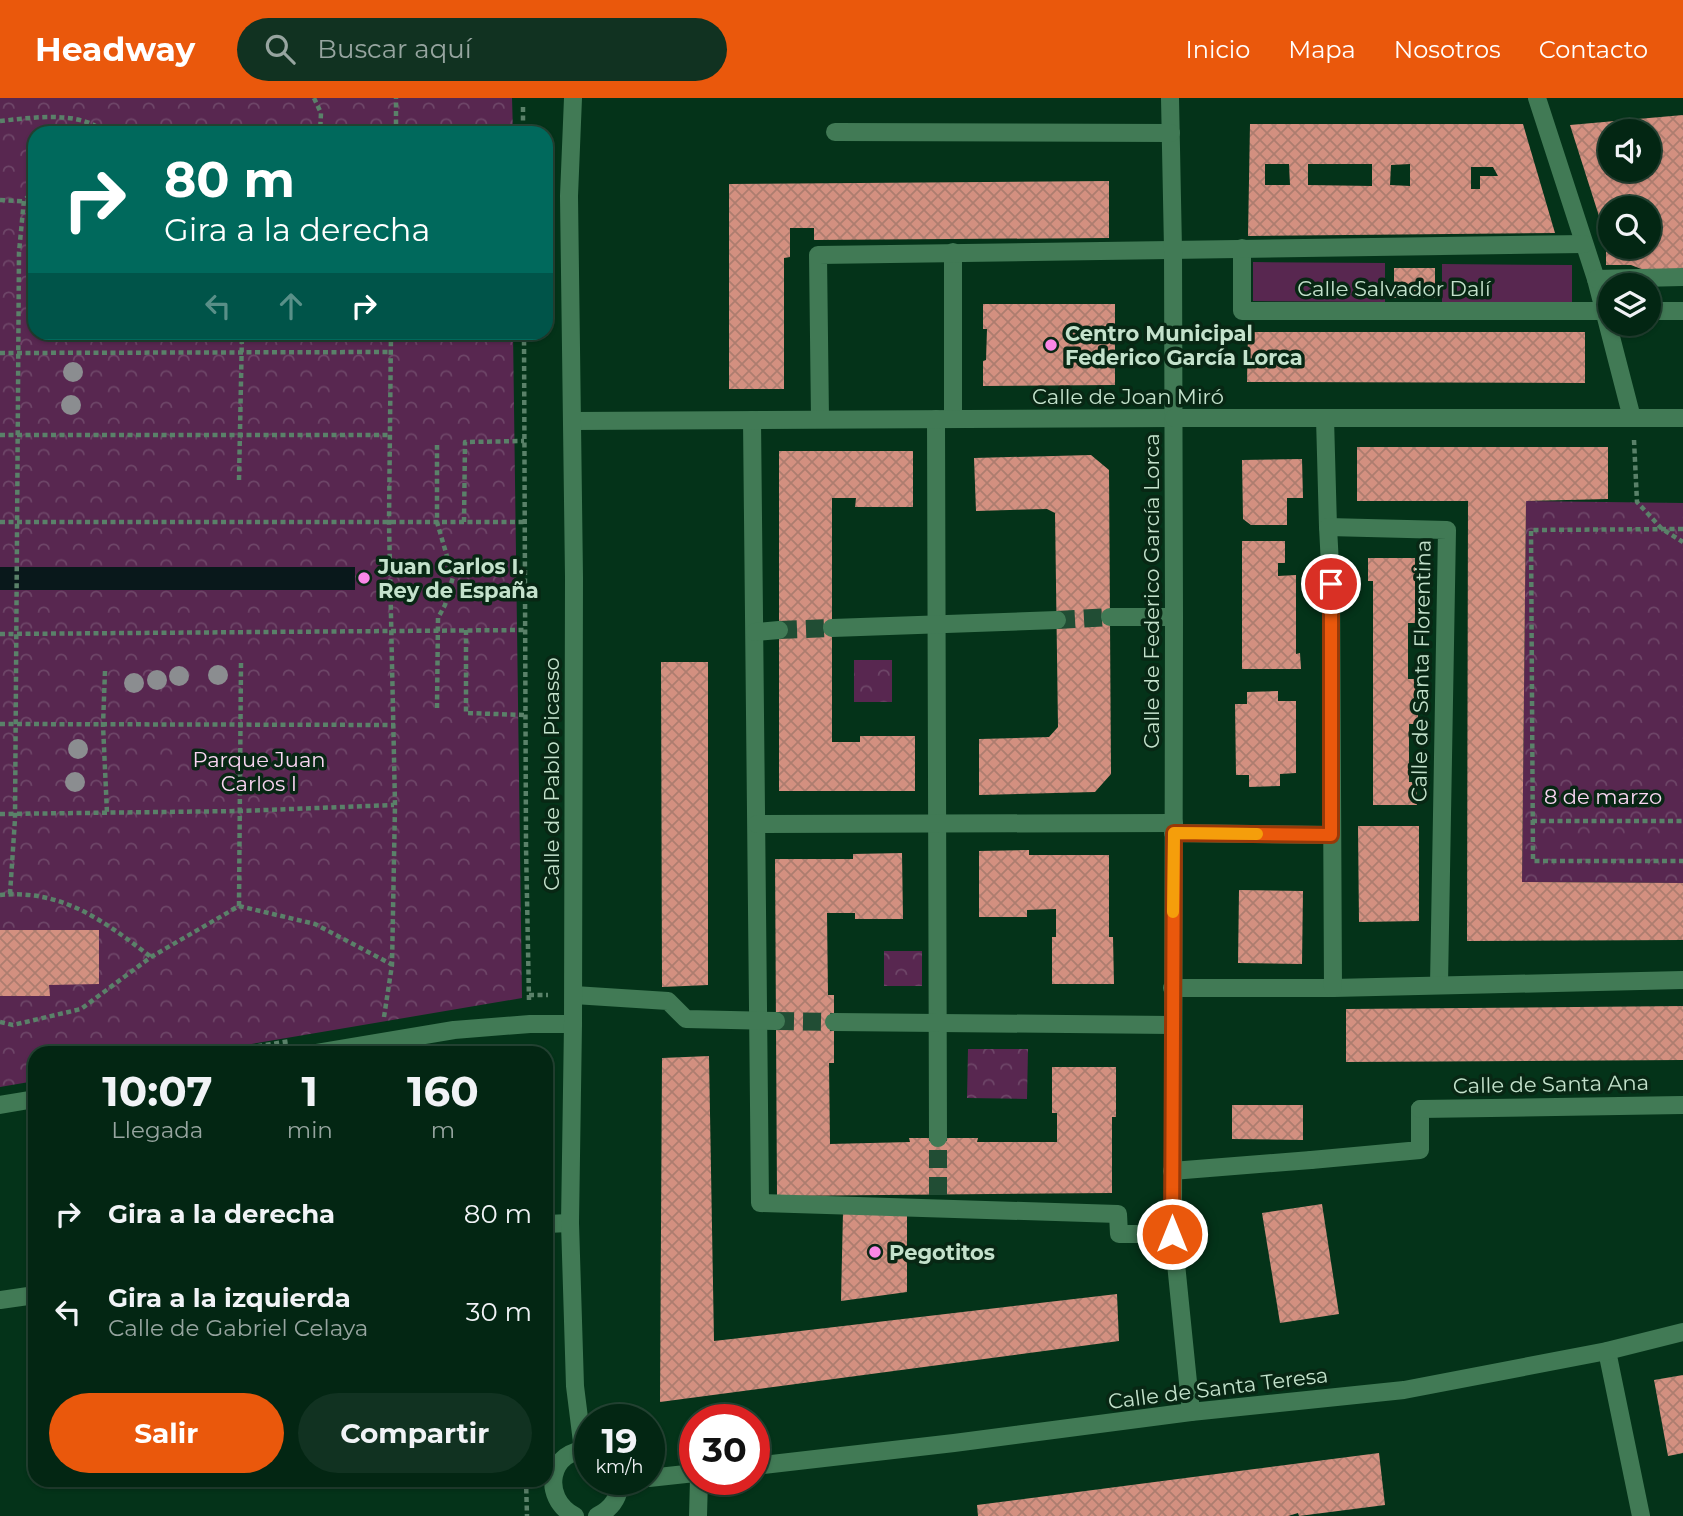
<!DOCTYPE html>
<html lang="es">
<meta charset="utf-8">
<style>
body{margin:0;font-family:Montserrat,sans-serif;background:#113221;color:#f1f3f6;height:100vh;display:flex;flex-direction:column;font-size:26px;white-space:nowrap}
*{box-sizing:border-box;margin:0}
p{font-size:23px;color:#97a5a0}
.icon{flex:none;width:38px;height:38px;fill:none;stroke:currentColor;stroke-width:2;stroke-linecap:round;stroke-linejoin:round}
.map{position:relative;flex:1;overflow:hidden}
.side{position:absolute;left:28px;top:948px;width:525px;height:441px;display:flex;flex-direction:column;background:#032613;border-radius:21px;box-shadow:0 2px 5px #0004,0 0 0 2px #244333}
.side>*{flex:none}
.hud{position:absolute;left:28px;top:28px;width:525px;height:214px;border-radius:21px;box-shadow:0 2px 5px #0004,0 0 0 2px #244333;background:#00695c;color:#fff;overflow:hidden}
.buttons{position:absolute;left:1598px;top:21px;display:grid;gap:14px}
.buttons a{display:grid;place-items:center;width:63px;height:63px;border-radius:50%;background:#032613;box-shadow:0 2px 5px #0004,0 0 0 2px #244333;font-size:35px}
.speed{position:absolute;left:574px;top:1306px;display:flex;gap:14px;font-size:35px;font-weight:700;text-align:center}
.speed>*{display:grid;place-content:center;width:91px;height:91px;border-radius:50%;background:#032613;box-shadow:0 2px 5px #0004,0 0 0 2px #244333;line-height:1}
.speed small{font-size:18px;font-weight:400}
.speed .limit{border:10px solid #d22;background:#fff;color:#111}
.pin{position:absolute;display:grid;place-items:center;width:60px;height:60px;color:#fff;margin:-30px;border:4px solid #fff;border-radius:50%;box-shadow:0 2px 7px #0007}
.me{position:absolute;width:77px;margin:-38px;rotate:0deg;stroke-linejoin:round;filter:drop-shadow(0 0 5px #0008)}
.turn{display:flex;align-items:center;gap:24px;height:147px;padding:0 21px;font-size:32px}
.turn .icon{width:91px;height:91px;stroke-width:2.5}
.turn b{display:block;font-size:49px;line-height:60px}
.lanes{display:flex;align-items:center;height:66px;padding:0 21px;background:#0003;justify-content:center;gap:35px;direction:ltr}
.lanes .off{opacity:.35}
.eta{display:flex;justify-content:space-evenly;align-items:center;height:119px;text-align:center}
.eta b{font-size:42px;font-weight:700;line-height:49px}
.action{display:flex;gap:14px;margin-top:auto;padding:14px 21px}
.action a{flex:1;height:80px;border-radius:42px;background:#ea580c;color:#fff;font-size:28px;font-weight:700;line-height:80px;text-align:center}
.action a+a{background:#113221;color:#f1f3f6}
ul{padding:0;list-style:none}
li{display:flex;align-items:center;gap:21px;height:98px;padding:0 21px}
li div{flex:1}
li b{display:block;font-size:26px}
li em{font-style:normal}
header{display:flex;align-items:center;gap:42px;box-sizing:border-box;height:98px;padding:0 35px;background:#ea580c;color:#fff}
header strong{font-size:33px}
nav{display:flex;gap:38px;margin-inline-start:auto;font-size:24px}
.search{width:490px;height:63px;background:#113221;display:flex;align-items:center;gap:18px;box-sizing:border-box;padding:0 24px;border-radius:38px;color:#97a5a0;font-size:26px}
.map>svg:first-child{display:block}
.forest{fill:url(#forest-crowns)}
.garden{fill:#582750}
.water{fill:#09181b}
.building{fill:url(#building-cross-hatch);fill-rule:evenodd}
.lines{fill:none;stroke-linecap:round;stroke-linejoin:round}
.pedestrian-tunnel{stroke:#214d34;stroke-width:18;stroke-dasharray:18 9;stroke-linecap:butt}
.path{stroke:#5a8169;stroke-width:4.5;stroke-dasharray:5 3.5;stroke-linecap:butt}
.service{stroke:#417a55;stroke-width:18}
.pedestrian{stroke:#417a55;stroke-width:18}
.minor{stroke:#417a55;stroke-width:18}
.secondary{stroke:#417a55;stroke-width:18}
.tree{fill:#8b8d90}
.route-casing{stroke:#983908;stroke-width:18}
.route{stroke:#ea580c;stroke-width:12}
.slow{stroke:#f59e0b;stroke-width:12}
.poi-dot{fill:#fa87e7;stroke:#082714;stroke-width:2.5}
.labels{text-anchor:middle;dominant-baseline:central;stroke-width:7;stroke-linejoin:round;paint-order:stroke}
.street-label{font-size:21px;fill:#c4e2cc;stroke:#082714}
.poi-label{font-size:21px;font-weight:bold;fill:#c4e2cc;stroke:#082714;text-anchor:start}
.park-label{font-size:21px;fill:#fad6f2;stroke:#082714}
</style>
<header>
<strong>Headway</strong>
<div class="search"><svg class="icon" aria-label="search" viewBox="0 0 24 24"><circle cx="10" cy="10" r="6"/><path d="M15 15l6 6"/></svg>Buscar aquí</div>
<nav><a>Inicio</a><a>Mapa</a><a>Nosotros</a><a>Contacto</a></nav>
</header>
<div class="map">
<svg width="1683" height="1418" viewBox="0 0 1683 1418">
<defs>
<pattern id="forest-crowns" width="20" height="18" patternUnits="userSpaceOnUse" patternTransform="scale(1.75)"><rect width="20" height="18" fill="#582750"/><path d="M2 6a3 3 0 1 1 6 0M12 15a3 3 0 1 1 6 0" fill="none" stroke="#6e4668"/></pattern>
<pattern id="building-cross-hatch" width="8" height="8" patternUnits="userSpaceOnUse" patternTransform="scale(1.75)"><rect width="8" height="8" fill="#d39080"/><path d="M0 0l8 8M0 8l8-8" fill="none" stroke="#ad7d6f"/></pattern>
</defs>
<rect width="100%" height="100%" fill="#043319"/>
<g class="forest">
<path d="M 0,0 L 512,0 L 513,35 L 35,35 L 35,234 L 513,235 L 522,900 L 198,955 L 35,956 L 35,983 L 0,989 Z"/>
<path d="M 1526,403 L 1683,405 L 1683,785 L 1522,784 Z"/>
<rect x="854" y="562" width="38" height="42"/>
<rect x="884" y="853" width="38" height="35"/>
<path d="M 968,951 L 1028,951 L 1027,1001 L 967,1000 Z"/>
</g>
<g class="garden">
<path d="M 1253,164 L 1385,165 L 1385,204 L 1253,203 Z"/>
<path d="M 1442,166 L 1572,167 L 1572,204 L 1442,204 Z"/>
<path d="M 419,452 C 438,469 440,490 420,507 L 403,496 L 404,460 Z"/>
</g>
<rect class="water" x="0" y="469" width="355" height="23"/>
<g class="building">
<path d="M 1683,17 L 1683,175 L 1649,174 L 1631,167 L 1606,167 L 1606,140 L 1570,27 ZM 1610,33 L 1648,33 L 1648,72 L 1610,72 ZM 1610,110 L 1648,110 L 1648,149 L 1610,149 Z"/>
<path d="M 1250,26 L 1523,26 L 1555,135 L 1248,138 ZM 1265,66 L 1289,66 L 1290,87 L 1265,87 ZM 1308,66 L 1372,66 L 1372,88 L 1308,87 ZM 1410,66 L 1410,88 L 1390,87 L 1391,67 ZM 1471,69 L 1493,69 L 1498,78 L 1480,78 L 1480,91 L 1471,91 Z"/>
<path d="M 1109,83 L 1109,140 L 814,142 L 814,130 L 790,130 L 790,159 L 784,160 L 784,291 L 729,291 L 729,86 Z"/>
<rect x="1394" y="170" width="41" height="30"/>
<path d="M 983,206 L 1115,206 L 1115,287 L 983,288 L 983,263 L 986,262 L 987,231 L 983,231 Z"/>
<path d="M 1248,234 L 1585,234 L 1585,285 L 1247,284 Z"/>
<path d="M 1357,349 L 1608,349 L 1608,401 L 1526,403 L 1522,784 L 1683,785 L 1683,842 L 1467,843 L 1468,403 L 1357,403 Z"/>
<path d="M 779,353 L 913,353 L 913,409 L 855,409 L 856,400 L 832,400 L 832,644 L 860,644 L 860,638 L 915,638 L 915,693 L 779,693 Z"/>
<path d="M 1091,357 L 1109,372 L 1111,676 L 1095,694 L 979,697 L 979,641 L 1049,639 L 1058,629 L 1055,415 L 1047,411 L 976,413 L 974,360 Z"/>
<path d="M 1302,361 L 1303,400 L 1287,400 L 1287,427 L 1251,427 L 1243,421 L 1242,362 Z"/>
<path d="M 1242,443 L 1285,443 L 1285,465 L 1278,465 L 1278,478 L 1296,477 L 1296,556 L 1300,555 L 1301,571 L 1242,571 Z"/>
<path d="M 1368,460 L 1415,460 L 1415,525 L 1408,525 L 1408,581 L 1418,581 L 1418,626 L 1409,626 L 1409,684 L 1417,684 L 1417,707 L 1373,707 L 1373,483 L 1368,483 Z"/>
<path d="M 661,564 L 708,564 L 708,887 L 662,889 Z"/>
<path d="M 1278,593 L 1278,603 L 1296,603 L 1296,675 L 1280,676 L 1280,688 L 1249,689 L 1249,677 L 1236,677 L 1235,606 L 1247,606 L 1247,594 Z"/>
<path d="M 1358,728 L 1419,728 L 1419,823 L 1359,824 Z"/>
<path d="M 1029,752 L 1029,757 L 1109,757 L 1109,839 L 1113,839 L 1114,886 L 1052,886 L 1052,839 L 1056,839 L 1056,811 L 1027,812 L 1027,819 L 979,819 L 979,753 Z"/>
<path d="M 902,755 L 903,821 L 855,821 L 855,815 L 827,815 L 828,897 L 834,897 L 834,965 L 829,965 L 830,1046 L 910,1044 L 909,1040 L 978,1040 L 977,1044 L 1057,1044 L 1057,1015 L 1052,1015 L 1052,969 L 1116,969 L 1116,1019 L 1112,1019 L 1112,1095 L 777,1098 L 775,761 L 853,761 L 853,756 Z"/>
<path d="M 1239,792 L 1303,793 L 1302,866 L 1238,865 Z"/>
<path d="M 0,832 L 99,832 L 99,886 L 49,887 L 50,898 L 0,898 Z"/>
<path d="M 1683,908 L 1683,962 L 1346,964 L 1346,911 Z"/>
<path d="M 709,958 L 714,1243 L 1117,1196 L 1119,1243 L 660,1304 L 662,960 Z"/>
<path d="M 1232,1007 L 1303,1007 L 1303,1042 L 1232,1041 Z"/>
<path d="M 1322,1106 L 1339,1216 L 1280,1225 L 1262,1115 Z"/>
<path d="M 843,1114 L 907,1115 L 907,1194 L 841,1203 Z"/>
<path d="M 1683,1277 L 1683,1355 L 1668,1358 L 1654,1282 Z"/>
<path d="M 1379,1355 L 1385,1407 L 1299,1418 L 1298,1415 L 1288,1418 L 978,1418 L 977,1407 Z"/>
</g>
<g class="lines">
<g class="pedestrian-tunnel">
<path d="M 1057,522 L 1110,519"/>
<path d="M 779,532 L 832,530"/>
<path d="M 776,923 L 834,924"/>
<path d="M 938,1097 L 938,1040"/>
</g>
<g class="path">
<path d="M 314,0 L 321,15 L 320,35"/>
<path d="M 523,9 L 523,35"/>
<path d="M 0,23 C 30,20 73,13 99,30 L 100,35"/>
<path d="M 396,35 L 396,0"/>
<path d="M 0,102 L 35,104"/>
<path d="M 524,234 L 526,748 L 529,902"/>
<path d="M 0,255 L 391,254"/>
<path d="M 0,337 L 390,337"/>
<path d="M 1634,342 L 1637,404 L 1662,431 L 1683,444"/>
<path d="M 239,382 L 242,234"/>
<path d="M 0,424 L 524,424"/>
<path d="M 464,424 L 465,344 L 524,343"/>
<path d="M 1683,431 L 1531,432 L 1533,763 L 1683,763"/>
<path d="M 466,532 L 466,615 L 525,617"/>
<path d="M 0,536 L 525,532"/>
<path d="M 105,573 L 103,627 L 107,715"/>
<path d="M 437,610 L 438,520 L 445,507 L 453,479 L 437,424 L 437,347"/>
<path d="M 0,626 L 395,627"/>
<path d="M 0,716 L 241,713 L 394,707"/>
<path d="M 1532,723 L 1683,723"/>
<path d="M 10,796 L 15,721 L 19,154 L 24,102 L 35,93"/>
<path d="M 0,797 C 62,791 104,823 151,859"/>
<path d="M 239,808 L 241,564"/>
<path d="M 529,897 L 548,897"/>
<path d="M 384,919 L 392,867 L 395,707 L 389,424 L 391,234"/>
<path d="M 0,924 L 13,927 L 81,911 L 151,859 L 239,808 L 315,826 L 391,866"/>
<path d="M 207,956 L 291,943"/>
<path d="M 526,1382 L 527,1418"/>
</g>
<g class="service">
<path d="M 546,1126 L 570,1125"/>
<path d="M 0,1202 L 35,1197"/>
</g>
<g class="pedestrian">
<path d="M 1537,0 L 1596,181 L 1632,320"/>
<path d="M 1242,150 L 1242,213 L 1610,213"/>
<path d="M 953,154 L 953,321"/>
<path d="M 1596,181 L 1683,179"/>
<path d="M 1648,213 L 1683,213"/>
<path d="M 1325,320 L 1328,429"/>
<path d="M 820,321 L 818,157 L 1584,146"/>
<path d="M 936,321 L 938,1040"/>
<path d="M 752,322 L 760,1105 L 1118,1116 L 1119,1136 L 1173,1136"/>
<path d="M 573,323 L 1174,320"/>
<path d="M 1331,486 L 1328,429 L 1447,432 L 1439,887"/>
<path d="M 1110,519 L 1174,519"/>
<path d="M 832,530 L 1057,522"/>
<path d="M 755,534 L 779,532"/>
<path d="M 757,726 L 1174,725"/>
<path d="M 1172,890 L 1333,890 L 1683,882"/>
<path d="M 574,897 L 668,903 L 686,921 L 776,923"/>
<path d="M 834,924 L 1172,927"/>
<path d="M 1311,1062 L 1420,1052 L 1420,1011"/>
</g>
<g class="minor">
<path d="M 1170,0 L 1173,151 L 1174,519 L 1173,1136 L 1191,1314"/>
<path d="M 835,34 L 1171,35"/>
<path d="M 1174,320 L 1683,320"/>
<path d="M 1331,486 L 1333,890"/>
<path d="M 1173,735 L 1331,737"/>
<path d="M 311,956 L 454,932 L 530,926 L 573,926"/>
<path d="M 0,1007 L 35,1001"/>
<path d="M 1420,1011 L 1683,1007"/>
<path d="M 1172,1073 L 1311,1062"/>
<path d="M 1607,1253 L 1641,1418"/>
<path d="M 754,1368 L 954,1345 L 1191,1314 L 1404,1292 L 1607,1253 L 1683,1234"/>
<path d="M 649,1380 L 695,1375"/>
<path d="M 621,1383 L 644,1381"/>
<path d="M 698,1418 L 699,1381"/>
</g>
<g class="secondary">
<path d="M 573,0 L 569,98 L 574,479 L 573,926 L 570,1125 L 575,1288 L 583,1352"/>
<path d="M 575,1418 C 540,1400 549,1350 590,1352"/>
<path d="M 597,1418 C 613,1410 620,1398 620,1381"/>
</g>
</g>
<g class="tree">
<circle cx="73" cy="274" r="10"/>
<circle cx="71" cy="307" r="10"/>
<circle cx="218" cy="577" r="10"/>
<circle cx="179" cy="578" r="10"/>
<circle cx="157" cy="582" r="10"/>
<circle cx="134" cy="585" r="10"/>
<circle cx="78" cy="651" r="10"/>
<circle cx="75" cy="684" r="10"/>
</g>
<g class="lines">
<defs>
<path id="route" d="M 1172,1136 L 1174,735 L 1331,737 L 1331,486"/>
</defs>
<use href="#route" class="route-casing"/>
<use href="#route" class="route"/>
<path class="slow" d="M 1173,814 L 1174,735 L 1257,736"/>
</g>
<g class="poi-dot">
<circle cx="1051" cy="247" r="7"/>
<circle cx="364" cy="480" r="7"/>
<circle cx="875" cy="1154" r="7"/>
</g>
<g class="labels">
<g class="street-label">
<text x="1394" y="190">Calle Salvador Dalí</text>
<text x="1128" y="298">Calle de Joan Miró</text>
<text transform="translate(1151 493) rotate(-90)">Calle de Federico García Lorca</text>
<text transform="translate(1421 573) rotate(-89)">Calle de Santa Florentina</text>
<text transform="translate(551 676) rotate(-90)">Calle de Pablo Picasso</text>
<text transform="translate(1551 986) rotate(-1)">Calle de Santa Ana</text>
<text transform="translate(1218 1290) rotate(-7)">Calle de Santa Teresa</text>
</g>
<g class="poi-label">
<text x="1065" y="235">Centro Municipal<tspan x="1065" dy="24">Federico García Lorca</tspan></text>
<text x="378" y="468">Juan Carlos I.<tspan x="378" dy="24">Rey de España</tspan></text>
<text x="889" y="1154">Pegotitos</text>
</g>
<g class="park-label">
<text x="259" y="661">Parque Juan<tspan x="259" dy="24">Carlos I</tspan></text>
<text x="1603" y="698">8 de marzo</text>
</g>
</g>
</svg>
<div class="buttons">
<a><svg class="icon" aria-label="sound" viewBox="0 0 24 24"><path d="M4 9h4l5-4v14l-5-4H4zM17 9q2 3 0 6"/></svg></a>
<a><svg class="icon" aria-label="search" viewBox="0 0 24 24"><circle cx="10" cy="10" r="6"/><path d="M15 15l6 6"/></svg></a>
<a><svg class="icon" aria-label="layers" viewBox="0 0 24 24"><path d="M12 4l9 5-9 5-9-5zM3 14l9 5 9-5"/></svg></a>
</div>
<div class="speed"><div>19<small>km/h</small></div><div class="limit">30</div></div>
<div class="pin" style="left:1331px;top:486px;background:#d93025"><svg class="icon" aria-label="arrive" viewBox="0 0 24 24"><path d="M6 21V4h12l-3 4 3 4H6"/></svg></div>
<svg class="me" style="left:1172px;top:1136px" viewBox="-20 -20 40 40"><circle r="17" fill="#ea580c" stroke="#fff" stroke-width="3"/><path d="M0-11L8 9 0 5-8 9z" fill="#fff"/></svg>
<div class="hud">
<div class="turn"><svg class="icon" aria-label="right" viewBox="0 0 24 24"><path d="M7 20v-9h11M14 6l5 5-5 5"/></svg><div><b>80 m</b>Gira a la derecha</div></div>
<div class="lanes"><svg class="icon off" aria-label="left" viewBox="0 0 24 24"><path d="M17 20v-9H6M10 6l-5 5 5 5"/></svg><svg class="icon off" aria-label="ahead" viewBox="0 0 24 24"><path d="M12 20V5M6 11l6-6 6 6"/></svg><svg class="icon" aria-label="right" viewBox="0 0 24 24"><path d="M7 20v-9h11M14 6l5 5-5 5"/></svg></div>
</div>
<section class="side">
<div class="eta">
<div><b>10:07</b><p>Llegada</p></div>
<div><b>1</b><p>min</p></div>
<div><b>160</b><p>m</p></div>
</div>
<ul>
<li><svg class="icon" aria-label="right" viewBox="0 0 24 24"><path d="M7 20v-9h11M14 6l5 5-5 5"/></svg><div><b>Gira a la derecha</b></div><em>80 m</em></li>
<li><svg class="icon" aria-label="left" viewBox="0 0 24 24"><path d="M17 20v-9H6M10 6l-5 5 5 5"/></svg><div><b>Gira a la izquierda</b><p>Calle de Gabriel Celaya</p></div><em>30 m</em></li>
</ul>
<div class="action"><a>Salir</a><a>Compartir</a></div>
</section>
</div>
